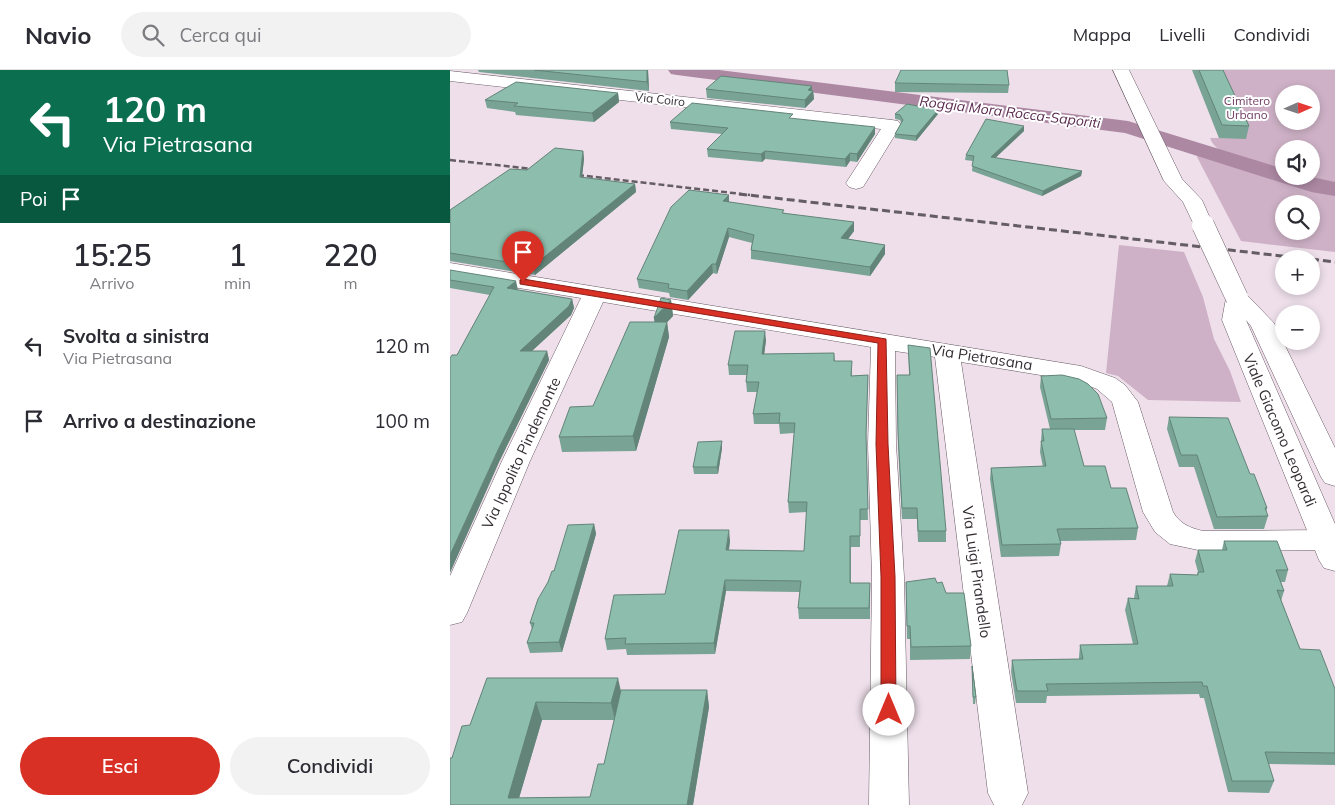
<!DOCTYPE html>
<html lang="it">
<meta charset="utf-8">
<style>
body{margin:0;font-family:Mulish,sans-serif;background:#f2f2f3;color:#2b2b33;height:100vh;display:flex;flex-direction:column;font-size:19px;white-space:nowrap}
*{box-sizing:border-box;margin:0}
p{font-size:16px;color:#7c7c81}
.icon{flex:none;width:28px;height:28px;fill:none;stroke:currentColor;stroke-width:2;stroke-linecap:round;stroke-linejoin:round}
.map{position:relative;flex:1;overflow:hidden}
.details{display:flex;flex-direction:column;background:#fff;width:450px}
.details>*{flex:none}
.hud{background:#0b6e4f;color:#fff;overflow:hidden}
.needle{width:32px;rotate:87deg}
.tools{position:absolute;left:825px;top:15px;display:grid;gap:10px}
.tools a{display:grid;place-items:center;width:45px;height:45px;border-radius:50%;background:#fff;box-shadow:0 2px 8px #0003;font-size:25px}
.pin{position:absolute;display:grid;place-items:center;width:42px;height:42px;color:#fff;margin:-51px -21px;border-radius:50% 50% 50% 0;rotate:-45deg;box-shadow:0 0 5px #0007}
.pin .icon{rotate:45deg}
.me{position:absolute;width:55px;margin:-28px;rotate:0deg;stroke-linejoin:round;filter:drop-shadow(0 0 4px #0008)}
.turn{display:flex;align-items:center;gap:18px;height:105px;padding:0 20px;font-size:22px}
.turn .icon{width:65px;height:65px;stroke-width:2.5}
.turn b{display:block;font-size:35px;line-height:42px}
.then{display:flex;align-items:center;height:48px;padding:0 20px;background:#0003;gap:10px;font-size:19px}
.eta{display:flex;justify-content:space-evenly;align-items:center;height:85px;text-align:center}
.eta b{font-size:30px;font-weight:600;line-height:35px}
.primary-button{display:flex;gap:10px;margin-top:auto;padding:10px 20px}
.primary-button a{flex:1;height:58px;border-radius:30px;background:#d93025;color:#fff;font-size:20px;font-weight:600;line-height:58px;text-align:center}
.primary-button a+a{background:#f2f2f3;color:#2b2b33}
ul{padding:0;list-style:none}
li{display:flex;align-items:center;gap:15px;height:75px;padding:0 20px}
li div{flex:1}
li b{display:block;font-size:19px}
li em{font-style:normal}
header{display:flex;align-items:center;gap:30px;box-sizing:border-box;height:70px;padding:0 25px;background:#fff;border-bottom:1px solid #e1e1e2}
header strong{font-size:24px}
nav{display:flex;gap:28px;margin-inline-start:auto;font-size:18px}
.search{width:350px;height:45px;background:#f2f2f3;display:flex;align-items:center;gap:12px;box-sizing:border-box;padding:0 18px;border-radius:28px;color:#7c7c81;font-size:19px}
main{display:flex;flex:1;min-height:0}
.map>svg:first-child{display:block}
.green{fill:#ceb1c6;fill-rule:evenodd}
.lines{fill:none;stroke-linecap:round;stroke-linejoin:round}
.canal{fill:#ac88a3;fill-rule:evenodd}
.minor-casing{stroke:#685b64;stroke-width:1}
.major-casing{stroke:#685b64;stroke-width:1}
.minor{fill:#fff;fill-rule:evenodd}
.major{fill:#fff;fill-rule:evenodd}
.rail-far1{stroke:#655d64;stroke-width:2.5;stroke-dasharray:6 3;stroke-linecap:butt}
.rail{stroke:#655d64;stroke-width:3;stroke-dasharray:8 4;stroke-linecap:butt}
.major-bridge-casing{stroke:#685b64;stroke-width:23;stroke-linecap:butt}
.major-bridge{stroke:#fff;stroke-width:22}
.wall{fill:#79a394;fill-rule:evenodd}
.shaded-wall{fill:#638478}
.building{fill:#8dbdac;stroke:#638478}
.route{fill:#d93025;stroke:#8d1f18}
.labels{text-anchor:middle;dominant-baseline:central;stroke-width:4;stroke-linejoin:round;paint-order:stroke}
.far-street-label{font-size:12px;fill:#352f34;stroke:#fff}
.far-park-label{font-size:12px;fill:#724167;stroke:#fff}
.far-water-label{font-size:14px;font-style:italic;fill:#59294e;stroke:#fff}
.street-label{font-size:15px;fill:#352f34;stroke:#fff}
</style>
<header>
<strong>Navio</strong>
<div class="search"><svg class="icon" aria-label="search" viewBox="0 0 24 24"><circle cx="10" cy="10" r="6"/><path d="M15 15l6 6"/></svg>Cerca qui</div>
<nav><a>Mappa</a><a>Livelli</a><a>Condividi</a></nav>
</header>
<main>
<section class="details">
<div class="hud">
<div class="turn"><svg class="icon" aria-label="left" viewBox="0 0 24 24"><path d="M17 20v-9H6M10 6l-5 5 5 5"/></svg><div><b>120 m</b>Via Pietrasana</div></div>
<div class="then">Poi<svg class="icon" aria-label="arrive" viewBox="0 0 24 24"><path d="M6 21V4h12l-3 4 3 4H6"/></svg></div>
</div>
<div class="eta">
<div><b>15:25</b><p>Arrivo</p></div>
<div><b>1</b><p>min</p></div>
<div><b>220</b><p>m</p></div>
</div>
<ul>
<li><svg class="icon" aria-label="left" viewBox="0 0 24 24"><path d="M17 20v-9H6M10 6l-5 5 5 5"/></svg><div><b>Svolta a sinistra</b><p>Via Pietrasana</p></div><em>120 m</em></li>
<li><svg class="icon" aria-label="arrive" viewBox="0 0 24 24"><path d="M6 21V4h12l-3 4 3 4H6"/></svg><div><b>Arrivo a destinazione</b></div><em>100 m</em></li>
</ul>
<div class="primary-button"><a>Esci</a><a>Condividi</a></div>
</section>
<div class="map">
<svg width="885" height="735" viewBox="0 0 885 735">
<rect width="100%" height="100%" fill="#eedfea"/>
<g class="green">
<path d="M 743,0 L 885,0 L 885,113 L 853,106 L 861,106 L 861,79 L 834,79 L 834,101 C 813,96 767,89 760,68 L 769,68 ZM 834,24 L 861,24 L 861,51 L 834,51 Z"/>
<path d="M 748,83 L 861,122 L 885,122 L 885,182 L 791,171 L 747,87 ZM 834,134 L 861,134 L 861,161 L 834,161 Z"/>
<path d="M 669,175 L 734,182 L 753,227 L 764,269 L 780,301 L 791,332 L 698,330 L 668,306 L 656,303 Z"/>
</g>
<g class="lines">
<path class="canal" d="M 218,0 L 269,0 L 678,51 L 834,99 L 834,106 L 857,106 L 885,112 L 885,126 L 861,122 L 675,63 L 227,5 L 221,4 Z"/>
<defs>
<g id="minor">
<path d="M 0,1 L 442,50 L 448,51 L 451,55 L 413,117 L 406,119 L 399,117 L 396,113 L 431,59 L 0,11 Z"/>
<path d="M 0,193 L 631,296 L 665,308 L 675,315 L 688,332 L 723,442 C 730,454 740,458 753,461 L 877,460 L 885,462 L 885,478 L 877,480 L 753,481 L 720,474 L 705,462 L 693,442 L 662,332 L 647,319 L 627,311 L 511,292 L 578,723 L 572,735 L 544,735 L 538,723 L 485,287 L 445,281 L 446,374 L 454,507 L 459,735 L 419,735 L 422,507 L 418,374 L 421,277 L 153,232 L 80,391 L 17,543 L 12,552 L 0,555 L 0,506 L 52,391 L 131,228 L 0,207 Z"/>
</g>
<g id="major">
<path d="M 663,0 L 679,0 L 732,109 L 752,130 L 763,155 L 760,159 L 753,161 L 746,159 L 733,132 L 714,111 Z"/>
<path d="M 787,221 L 795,223 L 824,253 L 885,378 L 885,416 L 875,413 L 871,407 L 801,256 L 796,250 L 885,454 L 885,501 L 874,498 L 869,490 L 772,250 L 776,228 L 779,223 Z"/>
</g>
</defs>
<use href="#minor" class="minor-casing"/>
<use href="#major" class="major-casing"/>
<use href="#minor" class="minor"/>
<use href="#major" class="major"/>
<g class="rail-far1">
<path d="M 0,90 L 92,100"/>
<path d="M 119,104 L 300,125"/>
</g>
<g class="rail">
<path d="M 289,124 L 858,189"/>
<path d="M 861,189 L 885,192"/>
</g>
<defs>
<path id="major-bridge" d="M 753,155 L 787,228"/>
</defs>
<use href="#major-bridge" class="major-bridge-casing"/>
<use href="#major-bridge" class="major-bridge"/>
</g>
<g class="wall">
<path d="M 28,0 L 198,0 L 199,21 L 29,2 Z"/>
<path d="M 742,0 L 773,0 L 799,56 L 796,69 L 769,68 Z"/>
<path d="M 445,13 L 559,15 L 558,23 L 445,22 Z"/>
<path d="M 256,19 L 362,20 L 363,21 L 364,29 L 355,38 L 257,28 Z"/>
<path d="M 168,23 L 169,32 L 144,52 L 66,45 L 65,42 L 37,38 L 35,30 Z"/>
<path d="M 445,44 L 488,44 L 466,71 L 445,68 L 445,64 L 451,53 L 450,50 L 445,49 Z"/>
<path d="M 343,49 L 425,64 L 407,92 L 400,91 L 396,97 L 315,89 L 312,92 L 258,87 L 257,79 L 272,64 L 221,59 L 220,52 Z"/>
<path d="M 574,61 L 545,88 L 632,101 L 631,106 L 592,126 L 522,101 L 523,91 L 515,90 L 516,85 Z"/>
<path d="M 133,81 L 134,89 L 132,107 L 185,114 L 186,122 L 85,205 L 0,191 L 0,140 L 77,100 Z"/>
<path d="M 279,125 L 279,132 L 335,143 L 404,161 L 398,169 L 435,175 L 435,184 L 420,206 L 301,189 L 301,180 L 302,173 L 279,167 L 267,204 L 263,203 L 238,230 L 220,227 L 219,223 L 189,218 L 187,209 Z"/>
<path d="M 0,200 L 68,220 L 122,229 L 124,238 L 121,245 L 82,281 L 97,281 L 99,290 L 50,390 L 7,285 L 40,225 L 0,218 Z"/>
<path d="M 221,230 L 223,246 L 217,252 L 219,267 L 186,381 L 112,382 L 109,367 L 143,336 L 205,252 L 204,248 Z"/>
<path d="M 316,270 L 314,284 L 384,283 L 385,291 L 402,301 L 402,306 L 418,305 L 416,372 L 418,450 L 410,450 L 410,477 L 401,477 L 401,513 L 420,513 L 420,549 L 349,549 L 348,538 L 350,522 L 276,521 L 265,584 L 177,585 L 176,579 L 157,580 L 155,569 L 215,524 L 280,471 L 279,480 L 354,481 L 357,442 L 339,443 L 338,432 L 344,363 L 330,364 L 329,354 L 304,354 L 303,344 L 307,322 L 297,322 L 296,312 L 297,305 L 279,305 L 278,295 Z"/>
<path d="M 458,275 L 496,461 L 496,472 L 468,472 L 467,449 L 452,449 L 448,374 L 447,305 L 459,305 Z"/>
<path d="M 591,306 L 657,348 L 655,360 L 624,360 L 634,396 L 661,418 L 688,458 L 686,470 L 610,471 L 611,474 L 609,486 L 551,487 L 540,409 L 541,398 L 593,397 L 590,382 L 592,359 L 600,359 L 590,317 Z"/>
<path d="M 719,347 L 800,404 L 817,438 L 816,443 L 818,446 L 814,459 L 764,459 L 744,397 L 729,397 L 717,359 Z"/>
<path d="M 272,378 L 268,404 L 244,404 L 243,397 Z"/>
<path d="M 144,454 L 146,464 L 112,582 L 80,583 L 77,573 L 82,559 L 80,553 L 98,512 L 104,501 Z"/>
<path d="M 774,471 L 838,500 L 835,512 L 831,512 L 834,521 L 831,531 L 850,579 L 885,619 L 885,695 L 818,694 L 824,711 L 819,723 L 778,722 L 754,628 L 750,628 L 749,624 L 597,626 L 596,633 L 566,633 L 561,602 L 562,590 L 629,589 L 629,587 L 630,575 L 683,574 L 675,540 L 678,528 L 684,528 L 686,516 L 717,516 L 720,504 L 747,505 L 748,502 L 745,491 L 748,480 L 772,480 Z"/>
<path d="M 456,512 L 487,513 L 496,523 L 521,576 L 520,589 L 460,590 L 460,569 L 457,569 Z"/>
<path d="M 522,596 L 526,627 L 525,634 L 523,634 Z"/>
<path d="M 37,608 L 170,621 L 257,620 L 259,637 L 243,735 L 0,735 L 2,688 L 20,655 ZM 92,650 L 164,650 L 154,694 L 140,727 L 69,728 Z"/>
</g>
<g class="shaded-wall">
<path d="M 197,0 L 198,0 L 199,21 L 197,12 Z"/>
<path d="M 362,16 L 362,22 L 363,21 L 364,29 L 355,38 L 355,30 L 358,20 Z"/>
<path d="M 168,23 L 169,32 L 144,52 L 142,43 Z"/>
<path d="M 488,40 L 488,44 L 466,71 L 466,66 Z"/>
<path d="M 574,56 L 574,61 L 541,92 L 541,87 Z"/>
<path d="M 425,57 L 425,64 L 407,92 L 407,84 Z"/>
<path d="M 133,81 L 134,89 L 131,115 L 130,107 Z"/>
<path d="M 315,81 L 315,89 L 312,92 L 311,84 Z"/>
<path d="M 400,83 L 400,91 L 396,97 L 395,89 Z"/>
<path d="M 632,101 L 631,106 L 592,126 L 593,121 Z"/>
<path d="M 185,114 L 186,122 L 85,205 L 83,196 Z"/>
<path d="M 279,125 L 279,134 L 273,131 Z"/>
<path d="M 404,152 L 404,161 L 392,177 L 391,168 Z"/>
<path d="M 278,158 L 279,167 L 267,204 L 266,194 Z"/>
<path d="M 435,175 L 435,184 L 420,206 L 420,197 Z"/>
<path d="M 262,194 L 263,203 L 238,230 L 237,221 Z"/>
<path d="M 66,211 L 68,220 L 57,218 Z"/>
<path d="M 122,229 L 124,238 L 121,245 L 72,290 L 70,281 Z"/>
<path d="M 221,230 L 223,246 L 206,264 L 204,248 Z"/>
<path d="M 217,252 L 219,267 L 186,381 L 183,366 Z"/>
<path d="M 315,261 L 316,270 L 313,294 L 312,284 Z"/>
<path d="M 97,281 L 99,290 L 50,390 L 0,503 L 0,485 L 48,380 Z"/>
<path d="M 272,371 L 272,378 L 268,404 L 267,397 Z"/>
<path d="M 144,454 L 146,464 L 112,582 L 109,572 Z"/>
<path d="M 279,460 L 280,471 L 277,491 L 276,480 Z"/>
<path d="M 275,510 L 276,521 L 265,584 L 264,573 Z"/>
<path d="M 168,608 L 172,626 L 165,650 L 161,633 Z"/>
<path d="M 257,620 L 259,637 L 243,735 L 237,735 Z"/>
<path d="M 86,632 L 92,650 L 67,735 L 58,728 Z"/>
</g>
<g class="building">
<path d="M 84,0 L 197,0 L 197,12 Z"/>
<path d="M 451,0 L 557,0 L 559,15 L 445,13 Z"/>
<path d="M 749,0 L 773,0 L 799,56 L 772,55 Z"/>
<path d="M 271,6 L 362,16 L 358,20 L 363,21 L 355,30 L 256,19 Z"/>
<path d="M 66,12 L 168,23 L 142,43 L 64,36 L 68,33 L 35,30 Z"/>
<path d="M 242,33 L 343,44 L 339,48 L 425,57 L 407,84 L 400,83 L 395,89 L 315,81 L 311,84 L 257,79 L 278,58 L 220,52 Z"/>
<path d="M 457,34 L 488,40 L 466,66 L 445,64 L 453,50 L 450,45 L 445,44 Z"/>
<path d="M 536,49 L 574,56 L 541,87 L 632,101 L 593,121 L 522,96 L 524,86 L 516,85 Z"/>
<path d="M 105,78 L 133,81 L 130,107 L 185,114 L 83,196 L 0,183 L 0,140 L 60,99 L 77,100 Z"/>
<path d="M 239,120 L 279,125 L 273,131 L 334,140 L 332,143 L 404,152 L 391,168 L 435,175 L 420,197 L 301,180 L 304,165 L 278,158 L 266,194 L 262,194 L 237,221 L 218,218 L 219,214 L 187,209 L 221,137 Z"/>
<path d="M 0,200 L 66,211 L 57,218 L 122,229 L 119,236 L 70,281 L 97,281 L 48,380 L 0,485 L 0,288 L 2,285 L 7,285 L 44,217 L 0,210 Z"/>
<path d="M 211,228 L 221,230 L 204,248 Z"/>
<path d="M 180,252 L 217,252 L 183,366 L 109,367 L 120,337 L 143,336 Z"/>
<path d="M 285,261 L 315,261 L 312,284 L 384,283 L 384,291 L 402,291 L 401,306 L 418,305 L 416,364 L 418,439 L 410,439 L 410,466 L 400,466 L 400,513 L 420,513 L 419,538 L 348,538 L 351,511 L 275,510 L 264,573 L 175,574 L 176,568 L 155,569 L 164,525 L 215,524 L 229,460 L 279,460 L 276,480 L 354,481 L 357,432 L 338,432 L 345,353 L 329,353 L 330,343 L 303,344 L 309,312 L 296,312 L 298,295 L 278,295 Z"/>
<path d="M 458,275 L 480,278 L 496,461 L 468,461 L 467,438 L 452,438 L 448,363 L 447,305 L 460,305 Z"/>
<path d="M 612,305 L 629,309 L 638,314 L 648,324 L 657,348 L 601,349 L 591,306 Z"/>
<path d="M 719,347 L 778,348 L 800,404 L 804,404 L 817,438 L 815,438 L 818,446 L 767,447 L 747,385 L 731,385 Z"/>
<path d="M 592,359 L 624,359 L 634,396 L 655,396 L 661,418 L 676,418 L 688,458 L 607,459 L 611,474 L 552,475 L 541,398 L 596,396 L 591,371 L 594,371 Z"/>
<path d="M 272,371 L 267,397 L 243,397 L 248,372 Z"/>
<path d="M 144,454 L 109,572 L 77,573 L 84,553 L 80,553 L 88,529 L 98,512 L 102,501 L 104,501 L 118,455 Z"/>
<path d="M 774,471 L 827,471 L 838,500 L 826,500 L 834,521 L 827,520 L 850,579 L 870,580 L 885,619 L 885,683 L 815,682 L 824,711 L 782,711 L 757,616 L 753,616 L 752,612 L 596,614 L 598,621 L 567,621 L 562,590 L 633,589 L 630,575 L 688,574 L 678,528 L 689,529 L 686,516 L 723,516 L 720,504 L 748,505 L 748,502 L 754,502 L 748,480 L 777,480 Z"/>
<path d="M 485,508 L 487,513 L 492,512 L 496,523 L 514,523 L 521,576 L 461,577 L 460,556 L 457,556 L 456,512 Z"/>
<path d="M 522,596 L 526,627 L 523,627 Z"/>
<path d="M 37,608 L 168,608 L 161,633 L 86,632 L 58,728 L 140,727 L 148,694 L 154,694 L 171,620 L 257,620 L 237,735 L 0,735 L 0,688 L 2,688 L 12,656 L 20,655 Z"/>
</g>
<path class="route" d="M 73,209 L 436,269 L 438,374 L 445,507 L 446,640 L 444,644 L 439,646 L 433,644 L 431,640 L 431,507 L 426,374 L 428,273 L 70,214 L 70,210 Z"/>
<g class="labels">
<g class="far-street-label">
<text transform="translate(210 29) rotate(6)">Via Coiro</text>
</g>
<g class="far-park-label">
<text x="797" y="30">Cimitero<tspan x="797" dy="14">Urbano</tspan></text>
</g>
<g class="far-water-label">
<text transform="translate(560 42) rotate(7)">Roggia Mora Rocca-Saporiti</text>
</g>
<g class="street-label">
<text transform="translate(532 287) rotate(9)">Via Pietrasana</text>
<text transform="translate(830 360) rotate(67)">Viale Giacomo Leopardi</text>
<text transform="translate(71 383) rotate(-65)">Via Ippolito Pindemonte</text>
<text transform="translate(527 502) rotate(82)">Via Luigi Pirandello</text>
</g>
</g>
</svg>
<div class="tools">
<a><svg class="needle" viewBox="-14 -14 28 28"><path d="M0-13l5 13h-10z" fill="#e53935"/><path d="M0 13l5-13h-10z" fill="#7c7c81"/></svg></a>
<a><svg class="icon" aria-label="sound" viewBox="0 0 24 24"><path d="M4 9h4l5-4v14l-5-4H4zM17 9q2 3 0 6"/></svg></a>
<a><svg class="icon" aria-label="search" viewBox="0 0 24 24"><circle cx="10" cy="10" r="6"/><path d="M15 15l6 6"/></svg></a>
<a>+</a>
<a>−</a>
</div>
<div class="pin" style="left:73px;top:212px;background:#d93025"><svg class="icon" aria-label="arrive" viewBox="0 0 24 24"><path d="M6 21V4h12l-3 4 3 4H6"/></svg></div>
<svg class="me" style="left:439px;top:640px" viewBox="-20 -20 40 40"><circle r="19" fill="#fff"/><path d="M0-13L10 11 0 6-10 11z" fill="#d93025"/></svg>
</div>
</main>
